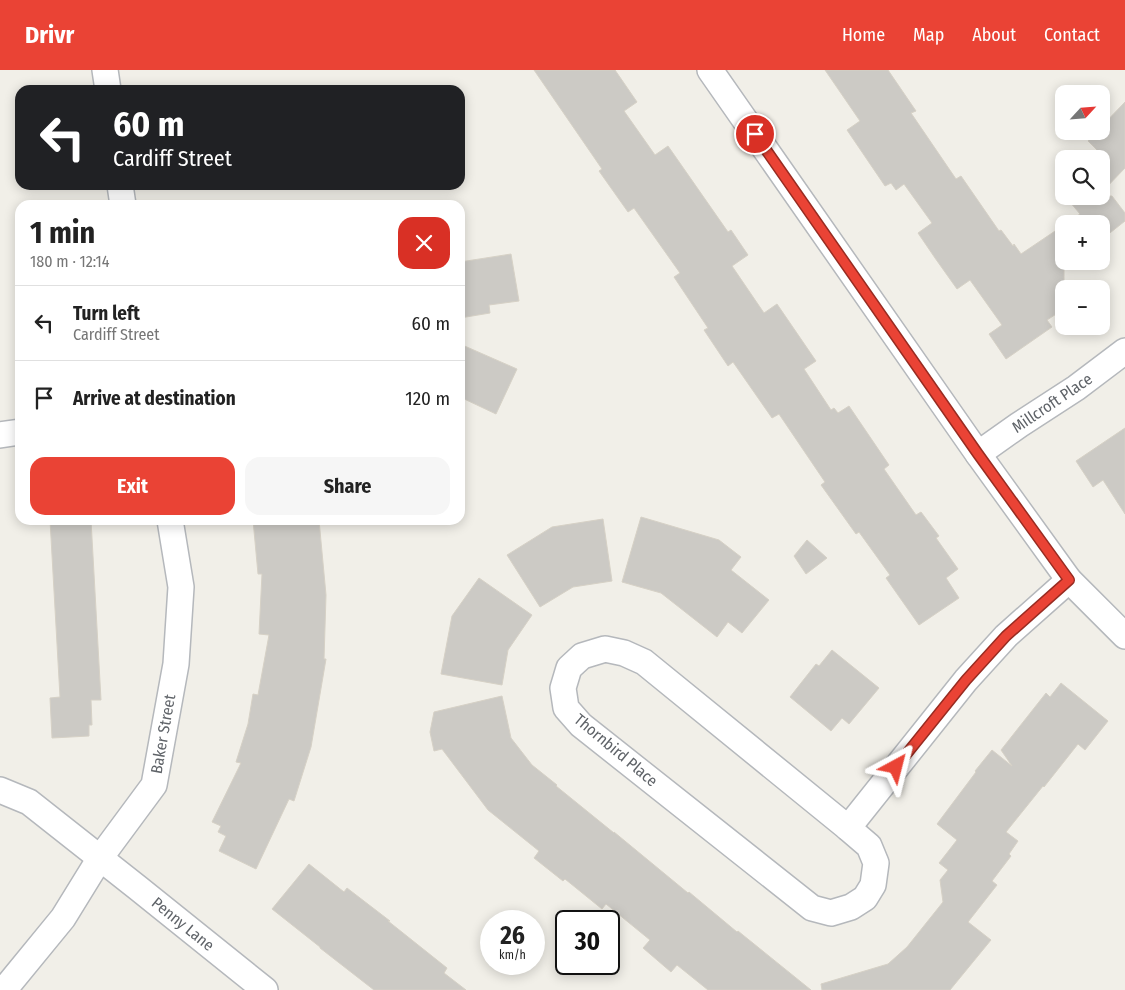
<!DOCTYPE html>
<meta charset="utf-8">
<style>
body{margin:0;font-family:"Fira Sans Condensed",sans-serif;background:#f6f6f6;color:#222;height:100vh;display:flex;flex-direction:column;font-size:19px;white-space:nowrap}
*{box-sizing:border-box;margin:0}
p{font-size:16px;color:#767676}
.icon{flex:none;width:28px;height:28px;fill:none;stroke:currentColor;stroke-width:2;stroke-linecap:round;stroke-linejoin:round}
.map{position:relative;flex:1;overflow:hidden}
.panel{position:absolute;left:15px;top:130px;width:450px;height:325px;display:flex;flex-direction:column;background:#fff;border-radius:15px;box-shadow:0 2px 12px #0003}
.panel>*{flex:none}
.hud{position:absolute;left:15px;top:15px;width:450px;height:105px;border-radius:15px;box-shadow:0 2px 12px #0003;background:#202124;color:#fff;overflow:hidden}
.needle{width:32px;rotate:64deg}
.fabs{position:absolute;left:1055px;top:15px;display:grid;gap:10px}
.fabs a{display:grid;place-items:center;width:55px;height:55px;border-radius:10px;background:#fff;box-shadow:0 2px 12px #0003;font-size:25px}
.speed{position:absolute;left:480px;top:840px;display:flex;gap:10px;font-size:25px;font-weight:700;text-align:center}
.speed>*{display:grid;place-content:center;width:65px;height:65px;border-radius:50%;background:#fff;box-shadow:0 2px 12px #0003;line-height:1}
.speed small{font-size:12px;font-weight:400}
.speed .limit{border:2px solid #111;border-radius:8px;background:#fff;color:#111}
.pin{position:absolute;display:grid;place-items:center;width:42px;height:42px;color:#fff;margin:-21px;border:2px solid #fff;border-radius:50%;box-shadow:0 1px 5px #0007}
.me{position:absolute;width:55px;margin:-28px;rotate:38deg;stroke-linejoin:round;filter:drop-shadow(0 0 4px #0008)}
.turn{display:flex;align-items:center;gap:18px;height:105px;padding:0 15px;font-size:22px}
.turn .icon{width:65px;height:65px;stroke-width:2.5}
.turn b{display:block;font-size:35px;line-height:42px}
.round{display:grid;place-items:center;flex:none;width:52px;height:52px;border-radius:15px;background:#f6f6f6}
.head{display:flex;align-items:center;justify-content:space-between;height:85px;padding:0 15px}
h1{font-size:30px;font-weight:700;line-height:38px}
.cta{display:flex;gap:10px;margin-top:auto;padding:10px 15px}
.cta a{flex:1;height:58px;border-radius:15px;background:#ea4335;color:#fff;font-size:20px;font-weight:700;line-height:58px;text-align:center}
.cta a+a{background:#f6f6f6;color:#222}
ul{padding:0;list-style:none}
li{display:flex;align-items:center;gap:15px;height:75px;padding:0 15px;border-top:1px solid #e0e0e0}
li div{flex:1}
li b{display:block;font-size:19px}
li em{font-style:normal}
header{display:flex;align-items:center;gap:30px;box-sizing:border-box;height:70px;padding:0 25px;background:#ea4335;color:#fff}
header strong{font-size:24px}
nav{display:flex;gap:28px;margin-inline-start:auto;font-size:18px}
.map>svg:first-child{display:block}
.building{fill:#cccac5;stroke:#d6d1c6}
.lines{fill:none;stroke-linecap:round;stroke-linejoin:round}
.street-casing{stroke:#b5b8bc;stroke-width:28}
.street{stroke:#fff;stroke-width:25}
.route-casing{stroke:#982c22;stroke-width:12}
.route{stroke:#ea4335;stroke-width:9}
.labels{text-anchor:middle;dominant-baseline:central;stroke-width:5;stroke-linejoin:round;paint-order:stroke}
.street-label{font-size:16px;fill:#5f6368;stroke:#fff}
</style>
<header>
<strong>Drivr</strong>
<nav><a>Home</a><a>Map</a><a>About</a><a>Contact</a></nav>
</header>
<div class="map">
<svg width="1125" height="920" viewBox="0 0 1125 920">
<rect width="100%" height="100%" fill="#f1efe8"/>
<g class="building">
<path d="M 534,0 L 615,0 L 637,32 L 624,41 L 655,85 L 668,76 L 728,162 L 731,160 L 748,185 L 732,196 L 764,243 L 777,234 L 816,291 L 804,299 L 831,340 L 834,338 L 838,343 L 849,336 L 889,395 L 884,399 L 916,445 L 921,442 L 939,466 L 936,468 L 958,499 L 946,508 L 959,528 L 919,555 L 886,508 L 890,505 L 859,462 L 856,464 L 821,415 L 825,412 L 779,344 L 772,348 L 733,292 L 728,296 L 704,260 L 708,258 L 674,207 L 680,203 L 634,138 L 628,142 L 599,101 L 602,99 Z"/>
<path d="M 825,0 L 888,0 L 916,41 L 911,43 L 956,109 L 961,106 L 999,161 L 1001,160 L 1013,176 L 1014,174 L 1021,184 L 1064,155 L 1064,191 L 1075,191 L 1064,200 L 1064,239 L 1047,250 L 1052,257 L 1006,289 L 989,264 L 1002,255 L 970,210 L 957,219 L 935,188 L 918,163 L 932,153 L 904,114 L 896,120 L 891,113 L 885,116 L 847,60 L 860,51 Z"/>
<path d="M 1125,32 L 1125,98 L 1101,123 L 1101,84 L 1088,71 L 1097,61 L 1101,61 L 1101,57 Z"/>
<path d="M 1065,126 L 1112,126 L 1125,143 L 1125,151 L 1101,170 L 1101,154 L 1066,154 L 1080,144 Z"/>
<path d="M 511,184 L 519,231 L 489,235 L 490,243 L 460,248 L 460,192 Z"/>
<path d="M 460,274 L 517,299 L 496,344 L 460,327 Z"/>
<path d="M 1125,358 L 1125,444 L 1103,410 L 1093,417 L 1076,391 Z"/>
<path d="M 641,447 L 719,470 L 741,487 L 731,500 L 769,530 L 742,563 L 728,552 L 717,567 L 661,523 L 622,512 Z"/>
<path d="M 603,449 L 612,511 L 573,517 L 540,537 L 507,485 L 552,457 Z"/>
<path d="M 50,450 L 91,450 L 101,630 L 91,630 L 92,655 L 89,655 L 89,666 L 52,668 L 50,628 L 60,627 Z"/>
<path d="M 253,450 L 319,450 L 326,525 L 324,589 L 326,589 L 311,677 L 294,731 L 289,729 L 256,799 L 219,781 L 226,766 L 218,762 L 221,756 L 212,752 L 241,693 L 236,692 L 248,654 L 253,624 L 258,625 L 269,565 L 259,564 L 262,504 L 258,504 Z"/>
<path d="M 807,470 L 827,488 L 806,504 L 794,486 Z"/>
<path d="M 479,508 L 532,545 L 508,580 L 502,615 L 441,604 L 452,546 Z"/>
<path d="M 832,580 L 879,618 L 849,654 L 842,648 L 831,661 L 790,627 L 816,594 L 819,596 Z"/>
<path d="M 1061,613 L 1108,651 L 1085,680 L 1078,674 L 1044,717 L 1043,716 L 1006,762 L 1018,771 L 1009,784 L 1011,786 L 992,811 L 997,815 L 968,852 L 991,870 L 950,920 L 822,920 L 821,914 L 888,894 L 907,877 L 943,832 L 940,810 L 948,800 L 939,793 L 957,770 L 937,754 L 976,702 L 975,701 L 992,680 L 1012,696 L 1001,680 L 1046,623 L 1050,627 Z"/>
<path d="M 502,626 L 511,668 L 532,695 L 557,715 L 556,716 L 614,763 L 614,762 L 688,823 L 689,822 L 737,862 L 738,861 L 811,920 L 708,920 L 677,895 L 671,902 L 643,878 L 650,870 L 606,834 L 602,839 L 565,809 L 563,811 L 534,788 L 539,781 L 488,740 L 442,679 L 434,681 L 430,662 L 434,642 Z"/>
<path d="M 309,794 L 344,822 L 347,818 L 390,851 L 388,851 L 447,898 L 444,903 L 466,920 L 374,920 L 320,878 L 320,877 L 272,839 Z"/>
</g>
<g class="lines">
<defs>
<g id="street">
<path d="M 105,0 L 108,20"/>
<path d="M 710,0 L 978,384 L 1069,510 L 1125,566"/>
<path d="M 120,115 L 123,135"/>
<path d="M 0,365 L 20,362"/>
<path d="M 978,384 L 1019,355 L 1076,318 L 1125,281"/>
<path d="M 605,579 L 624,583 L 644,592 L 848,758 L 869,776 L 876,793 L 873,815 L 865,828 L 851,837 L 831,843 L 812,838 L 581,655 L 566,638 L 563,618 L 569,598 L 582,586 Z"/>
<path d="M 0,720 L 29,732 L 138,818 L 265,920"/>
<path d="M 848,758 L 966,610 L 1006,566 L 1069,510"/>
<path d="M 4,920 L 63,848 L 100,788 L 154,715 L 176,594 L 181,517 L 170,450"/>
</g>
</defs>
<use href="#street" class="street-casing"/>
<use href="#street" class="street"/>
</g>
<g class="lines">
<defs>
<path id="route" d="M 755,64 L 978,384 L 1069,510 L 1006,566 L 966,610 L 896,697"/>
</defs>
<use href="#route" class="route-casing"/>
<use href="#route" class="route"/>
</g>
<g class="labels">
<g class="street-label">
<text transform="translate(1052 333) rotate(-34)">Millcroft Place</text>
<text transform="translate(163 664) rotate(-80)">Baker Street</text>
<text transform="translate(616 680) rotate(40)">Thornbird Place</text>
<text transform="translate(183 854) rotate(39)">Penny Lane</text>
</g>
</g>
</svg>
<div class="fabs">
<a><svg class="needle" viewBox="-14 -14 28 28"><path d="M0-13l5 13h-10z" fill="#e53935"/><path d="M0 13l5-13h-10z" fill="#767676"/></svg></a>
<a><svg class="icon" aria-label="search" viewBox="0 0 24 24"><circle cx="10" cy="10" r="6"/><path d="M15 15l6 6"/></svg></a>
<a>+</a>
<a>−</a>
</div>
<div class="speed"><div>26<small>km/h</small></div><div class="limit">30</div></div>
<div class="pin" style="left:755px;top:64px;background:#d93025"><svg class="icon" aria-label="arrive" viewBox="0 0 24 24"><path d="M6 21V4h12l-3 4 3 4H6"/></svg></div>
<svg class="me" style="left:896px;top:697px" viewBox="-20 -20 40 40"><path d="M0-17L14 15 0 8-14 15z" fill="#ea4335" stroke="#fff" stroke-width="4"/></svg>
<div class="hud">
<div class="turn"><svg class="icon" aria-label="left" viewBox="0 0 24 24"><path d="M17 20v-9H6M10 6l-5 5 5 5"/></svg><div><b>60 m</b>Cardiff Street</div></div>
</div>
<section class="panel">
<div class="head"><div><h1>1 min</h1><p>180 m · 12:14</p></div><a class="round" style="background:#d93025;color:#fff"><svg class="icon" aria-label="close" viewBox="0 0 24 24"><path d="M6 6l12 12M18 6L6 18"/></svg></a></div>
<ul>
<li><svg class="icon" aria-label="left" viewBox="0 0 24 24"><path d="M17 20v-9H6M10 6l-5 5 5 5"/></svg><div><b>Turn left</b><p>Cardiff Street</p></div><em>60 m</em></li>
<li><svg class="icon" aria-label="arrive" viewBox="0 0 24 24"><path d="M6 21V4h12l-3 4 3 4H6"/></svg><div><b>Arrive at destination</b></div><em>120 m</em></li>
</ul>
<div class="cta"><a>Exit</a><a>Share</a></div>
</section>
</div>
